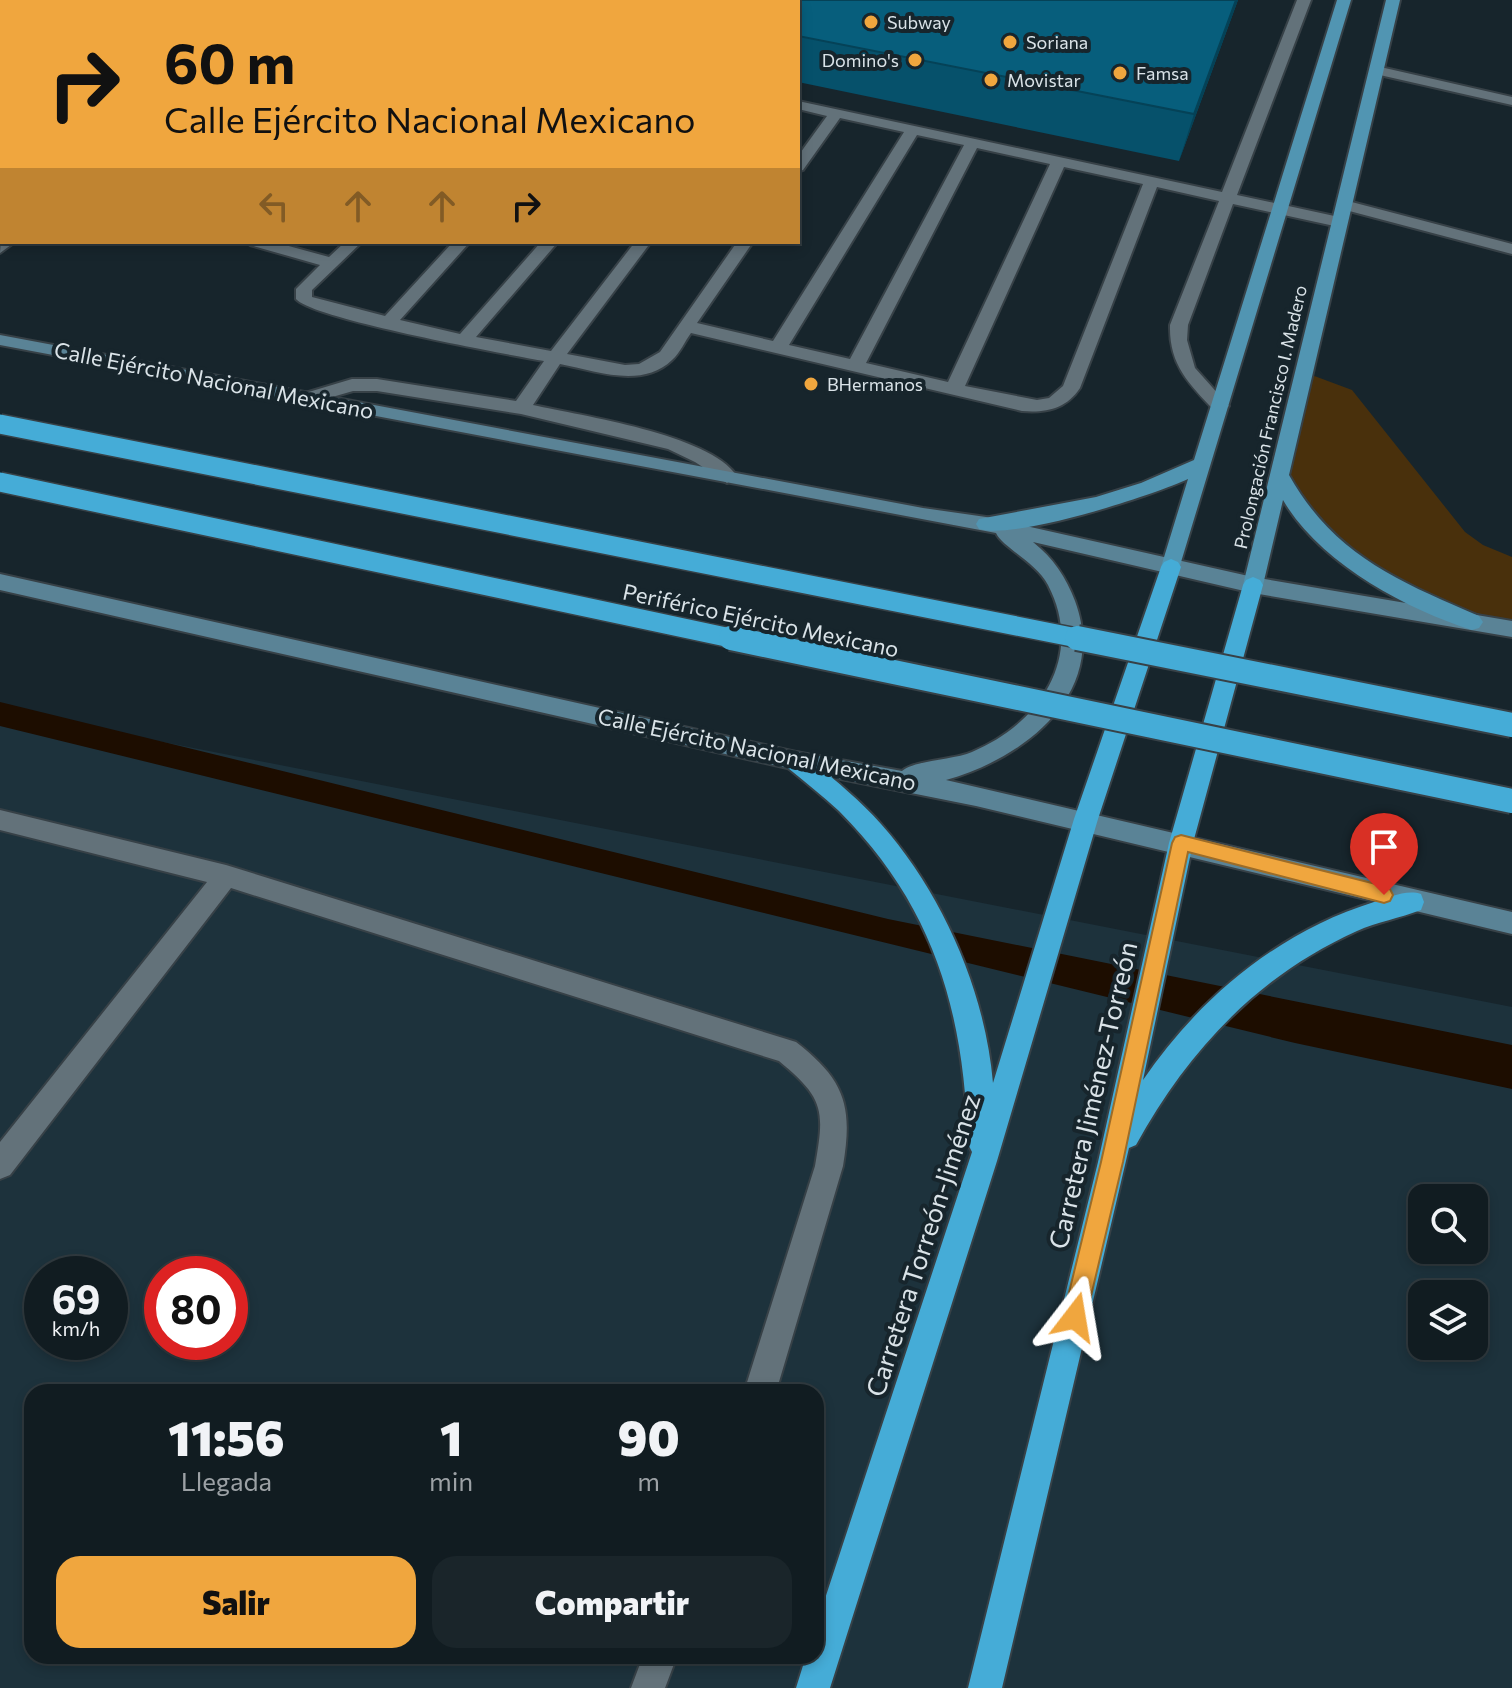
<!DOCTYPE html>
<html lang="es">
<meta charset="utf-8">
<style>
body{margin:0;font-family:Commissioner,sans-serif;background:#1a252a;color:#f1f3f6;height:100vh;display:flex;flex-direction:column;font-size:30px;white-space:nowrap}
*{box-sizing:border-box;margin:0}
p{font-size:26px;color:#9ca1a5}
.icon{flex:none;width:44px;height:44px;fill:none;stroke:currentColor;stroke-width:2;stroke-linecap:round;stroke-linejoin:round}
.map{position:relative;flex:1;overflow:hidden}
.sheet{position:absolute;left:24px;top:1384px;width:800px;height:280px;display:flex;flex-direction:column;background:#111c21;border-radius:24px;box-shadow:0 4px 12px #0003,0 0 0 2px #303a3f}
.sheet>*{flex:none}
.top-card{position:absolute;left:0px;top:0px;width:800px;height:244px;box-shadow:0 4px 12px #0003,0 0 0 2px #303a3f;background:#f0a63e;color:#111;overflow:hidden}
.tools{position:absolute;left:1408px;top:1184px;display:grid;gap:16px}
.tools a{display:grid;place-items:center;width:80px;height:80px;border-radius:16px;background:#111c21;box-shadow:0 4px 12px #0003,0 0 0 2px #303a3f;font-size:40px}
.speed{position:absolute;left:24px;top:1256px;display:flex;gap:16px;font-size:40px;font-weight:700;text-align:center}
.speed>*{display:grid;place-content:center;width:104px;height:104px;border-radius:50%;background:#111c21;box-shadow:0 4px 12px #0003,0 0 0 2px #303a3f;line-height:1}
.speed small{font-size:20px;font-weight:400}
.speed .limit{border:12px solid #d22;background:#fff;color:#111}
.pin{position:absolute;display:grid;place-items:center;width:68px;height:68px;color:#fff;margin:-82px -34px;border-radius:50% 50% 50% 0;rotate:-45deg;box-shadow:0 0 8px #0007}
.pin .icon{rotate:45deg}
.me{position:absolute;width:88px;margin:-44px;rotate:14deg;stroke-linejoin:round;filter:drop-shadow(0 0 6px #0008)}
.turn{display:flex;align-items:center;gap:28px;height:168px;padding:0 32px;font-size:36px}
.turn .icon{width:104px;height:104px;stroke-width:2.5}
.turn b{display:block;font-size:56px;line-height:68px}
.lanes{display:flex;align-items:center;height:76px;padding:0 32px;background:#0003;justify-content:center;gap:40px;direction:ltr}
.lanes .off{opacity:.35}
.eta{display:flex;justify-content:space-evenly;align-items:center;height:136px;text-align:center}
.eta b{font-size:48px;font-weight:800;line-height:56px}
.cta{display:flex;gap:16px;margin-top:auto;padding:16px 32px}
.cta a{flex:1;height:92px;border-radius:24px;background:#f0a63e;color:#111;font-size:32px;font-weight:800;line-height:92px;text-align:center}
.cta a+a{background:#1a252a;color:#f1f3f6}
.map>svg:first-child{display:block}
.built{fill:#1d323c;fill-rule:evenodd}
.green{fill:#49300c}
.water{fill:#1d0d00}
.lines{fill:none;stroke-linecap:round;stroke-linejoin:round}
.lane-casing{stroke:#374147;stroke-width:4}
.street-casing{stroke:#374147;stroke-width:4}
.secondary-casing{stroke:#374147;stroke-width:4}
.primary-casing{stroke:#374147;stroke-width:4}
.highway-casing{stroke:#374147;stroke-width:4}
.lane{fill:#63727a;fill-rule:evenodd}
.street{fill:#63727a;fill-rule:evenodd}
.secondary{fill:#5a8396;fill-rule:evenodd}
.primary{fill:#5195b2;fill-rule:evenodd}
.highway{fill:#45acd7;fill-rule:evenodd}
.highway-bridge-far1-casing{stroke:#374147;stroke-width:22;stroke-linecap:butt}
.highway-bridge-casing{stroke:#374147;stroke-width:28;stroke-linecap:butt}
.highway-bridge-far1{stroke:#45acd7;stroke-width:19}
.highway-bridge{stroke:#45acd7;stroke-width:24}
.wall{fill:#06516b}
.shaded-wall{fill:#054257}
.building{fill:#075e7c;stroke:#054257;stroke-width:2}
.route{fill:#f0a63e;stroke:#9c6c28;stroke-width:2}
.poi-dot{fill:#f0a63e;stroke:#17252c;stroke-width:3}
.labels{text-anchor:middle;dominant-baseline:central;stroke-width:8;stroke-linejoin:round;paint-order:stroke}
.far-poi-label{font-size:18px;fill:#dae3e8;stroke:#17252c;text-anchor:start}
.far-street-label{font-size:18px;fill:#dae3e8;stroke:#17252c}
.street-label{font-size:22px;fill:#dae3e8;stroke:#17252c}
.near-street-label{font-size:26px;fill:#dae3e8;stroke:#17252c}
</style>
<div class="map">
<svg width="1512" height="1688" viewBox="0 0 1512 1688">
<rect width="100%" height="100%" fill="#17252c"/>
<path class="built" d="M 0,710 L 1512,1007 L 1512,1688 L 0,1688 ZM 1422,1198 L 1474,1198 L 1474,1250 L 1422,1250 ZM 42,1274 L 110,1274 L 110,1342 L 42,1342 ZM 162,1274 L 230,1274 L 230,1342 L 162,1342 ZM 1422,1294 L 1474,1294 L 1474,1346 L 1422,1346 ZM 32,1392 L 816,1392 L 816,1656 L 32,1656 Z"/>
<path class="green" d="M 1309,374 L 1352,390 L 1465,532 L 1483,545 L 1512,557 L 1512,620 L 1471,616 L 1398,585 L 1322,529 L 1287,473 Z"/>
<path class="water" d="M 0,702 L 888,919 L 1512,1045 L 1512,1089 L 1295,1043 L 0,726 Z"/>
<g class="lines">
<defs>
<g id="lane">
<path d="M 1297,0 L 1311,0 L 1237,195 L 1339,217 L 1347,222 L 1339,227 L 1233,204 L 1188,325 L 1187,340 L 1195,368 L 1229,406 L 1220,412 L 1214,410 C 1188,383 1169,364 1170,325 L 1219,201 L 1157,187 L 1080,388 C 1066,409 1046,413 1022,411 L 691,333 C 685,341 680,353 672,360 C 642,389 596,371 560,364 L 533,405 C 582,416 709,434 737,476 L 727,483 L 695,462 L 668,449 L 521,414 L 377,391 L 353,391 L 308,404 L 302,402 L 299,398 L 302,394 L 352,379 L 377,379 L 516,401 L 544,361 C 505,354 313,319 296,299 L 296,289 L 320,265 L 250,245 L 248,242 L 274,242 L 329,257 L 345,242 L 362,242 L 312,290 L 312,297 L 385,316 L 453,242 L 470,242 L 400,320 L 460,334 L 541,242 L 558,242 L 476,337 L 551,351 L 635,242 L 651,242 L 567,354 L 625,365 L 639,364 L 660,352 L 737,242 L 753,242 L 697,323 L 773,341 L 904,132 L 840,118 L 803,170 L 798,172 L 798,156 L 827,116 L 798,109 L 798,101 L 1222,192 ZM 917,135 L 964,145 L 850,359 L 789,345 ZM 977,148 L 1050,164 L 948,382 L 866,363 ZM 1064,167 L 1143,184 L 1063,386 L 1049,398 L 1037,400 L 965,386 Z"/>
<path d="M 1376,66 L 1512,97 L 1512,105 L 1371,73 L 1369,70 Z"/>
<path d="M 2,170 L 2,181 L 0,182 L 0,171 Z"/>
<path d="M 1,239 L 2,242 L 15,242 L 0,253 Z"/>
</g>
<g id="street">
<path d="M 1344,200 L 1512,244 L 1512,254 L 1338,208 L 1336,205 Z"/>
<path d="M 0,810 L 226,865 L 796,1042 C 845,1080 853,1106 843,1166 L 776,1392 L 744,1392 L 815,1166 C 825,1110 824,1098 779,1061 L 231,888 L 10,1175 L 0,1179 L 0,1142 L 207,882 L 0,830 Z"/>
<path d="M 643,1656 L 677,1656 L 665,1688 L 631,1688 Z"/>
</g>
<path id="secondary" d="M 0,335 L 923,508 L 986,517 L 1253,577 L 1512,621 L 1512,637 L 1253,593 L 1033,542 C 1053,558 1066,577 1075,601 C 1109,693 1025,758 946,780 L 1512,912 L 1512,934 L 976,806 L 796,770 L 0,590 L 0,574 L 796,752 L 902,771 C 915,760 954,760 972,752 C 1041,723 1085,656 1048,585 C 1036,562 1002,547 996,533 L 0,345 Z"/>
<g id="primary">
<path d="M 1337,0 L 1351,0 L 1178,572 L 1164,572 L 1161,567 L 1188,479 C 1151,496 1015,540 979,529 L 976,524 L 979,519 L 1096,497 L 1141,483 L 1194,460 Z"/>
<path d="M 1386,0 L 1400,0 L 1289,475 C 1334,555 1398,581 1479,616 L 1483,622 L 1479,628 L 1472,630 C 1405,609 1319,562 1283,500 L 1263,585 L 1260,590 L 1246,590 L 1243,585 Z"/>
</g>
<g id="highway">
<path d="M 1171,559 L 1178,562 L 1181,567 L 1098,819 L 997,1161 L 830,1688 L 796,1688 L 806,1656 L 816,1656 L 816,1626 L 972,1152 L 968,1144 C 964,1013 935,907 839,811 C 823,796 805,782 788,768 L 785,761 L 788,754 L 796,752 L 804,754 C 831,777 858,798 881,824 C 942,893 985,990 993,1083 L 1074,819 L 1161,567 L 1164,562 Z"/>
<path d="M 1253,577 L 1260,580 L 1263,585 L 1193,843 L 1143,1080 C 1199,998 1278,932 1374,902 C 1388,898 1406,889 1421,894 L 1424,902 L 1421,910 C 1400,918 1377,922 1357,931 C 1257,976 1188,1051 1136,1145 L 1129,1148 L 1002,1688 L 968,1688 L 1098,1162 L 1169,843 L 1243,585 L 1246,580 Z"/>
</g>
</defs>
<use href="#lane" class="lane-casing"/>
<use href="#street" class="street-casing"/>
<use href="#secondary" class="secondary-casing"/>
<use href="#primary" class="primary-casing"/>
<use href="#highway" class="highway-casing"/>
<use href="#lane" class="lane"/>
<use href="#street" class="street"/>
<use href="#secondary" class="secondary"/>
<use href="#primary" class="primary"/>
<use href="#highway" class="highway"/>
<defs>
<g id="highway-bridge-far1">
<path d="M 0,424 L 1087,640"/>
<path d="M 0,482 L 740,640"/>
</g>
<g id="highway-bridge">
<path d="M 731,638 L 1512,801"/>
<path d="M 1077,638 L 1512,725"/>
</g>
</defs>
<use href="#highway-bridge-far1" class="highway-bridge-far1-casing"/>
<use href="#highway-bridge" class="highway-bridge-casing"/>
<use href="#highway-bridge-far1" class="highway-bridge-far1"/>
<use href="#highway-bridge" class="highway-bridge"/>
</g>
<path class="wall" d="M 525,0 L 1238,0 L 1179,161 L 798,82 L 798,2 L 525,2 Z"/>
<path class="shaded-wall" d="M 1236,0 L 1238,0 L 1179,161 L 1194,114 Z"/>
<path class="building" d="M 615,0 L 1236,0 L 1194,114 L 798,36 L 798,2 L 625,2 Z"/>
<path class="route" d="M 1181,835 L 1384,886 L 1390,889 L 1393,895 L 1390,901 L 1384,903 L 1188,852 L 1123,1162 L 1086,1317 L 1083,1325 L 1075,1328 L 1067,1325 L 1063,1317 L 1101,1162 L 1172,843 L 1175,837 Z"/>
<g class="poi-dot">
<circle cx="871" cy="22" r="8"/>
<circle cx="1010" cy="42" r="8"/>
<circle cx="915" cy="60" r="8"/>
<circle cx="1120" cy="73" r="8"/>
<circle cx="991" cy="80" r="8"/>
<circle cx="811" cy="384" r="8"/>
</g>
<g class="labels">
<g class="far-poi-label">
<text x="887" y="22">Subway</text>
<text x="1026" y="42">Soriana</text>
<text x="899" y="60" text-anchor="end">Domino's</text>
<text x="1136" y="73">Famsa</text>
<text x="1007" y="80">Movistar</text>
<text x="827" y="384">BHermanos</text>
</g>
<g class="far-street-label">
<text transform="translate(1270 417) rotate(-77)">Prolongación Francisco I. Madero</text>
</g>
<g class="street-label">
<text transform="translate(214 380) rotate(11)">Calle Ejército Nacional Mexicano</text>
<text transform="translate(761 620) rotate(12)">Periférico Ejército Mexicano</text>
<text transform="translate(757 749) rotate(12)">Calle Ejército Nacional Mexicano</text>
</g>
<g class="near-street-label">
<text transform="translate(1092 1095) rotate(-77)">Carretera Jiménez-Torreón</text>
<text transform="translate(922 1245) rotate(-72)">Carretera Torreón-Jiménez</text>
</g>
</g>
</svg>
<div class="tools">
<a><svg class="icon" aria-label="search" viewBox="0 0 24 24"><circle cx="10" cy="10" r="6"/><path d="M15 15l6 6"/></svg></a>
<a><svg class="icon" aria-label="layers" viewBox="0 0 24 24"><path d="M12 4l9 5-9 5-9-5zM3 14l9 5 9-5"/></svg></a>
</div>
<div class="speed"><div>69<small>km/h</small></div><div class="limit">80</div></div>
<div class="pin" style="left:1384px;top:895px;background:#d93025"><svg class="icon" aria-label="arrive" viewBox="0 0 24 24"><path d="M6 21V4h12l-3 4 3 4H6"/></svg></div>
<svg class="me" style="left:1075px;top:1317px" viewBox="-20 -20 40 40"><path d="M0-17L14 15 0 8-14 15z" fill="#f0a63e" stroke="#fff" stroke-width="4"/></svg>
<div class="top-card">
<div class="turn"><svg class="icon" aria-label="right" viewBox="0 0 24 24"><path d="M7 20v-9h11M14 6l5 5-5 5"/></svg><div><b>60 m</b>Calle Ejército Nacional Mexicano</div></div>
<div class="lanes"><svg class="icon off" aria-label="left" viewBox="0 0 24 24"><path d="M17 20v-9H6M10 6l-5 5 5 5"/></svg><svg class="icon off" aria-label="ahead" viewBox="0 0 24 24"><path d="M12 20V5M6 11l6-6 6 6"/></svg><svg class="icon off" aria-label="ahead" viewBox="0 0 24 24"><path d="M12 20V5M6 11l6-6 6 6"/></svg><svg class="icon" aria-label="right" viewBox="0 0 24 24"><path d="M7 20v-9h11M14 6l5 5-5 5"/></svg></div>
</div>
<section class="sheet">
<div class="eta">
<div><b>11:56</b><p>Llegada</p></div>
<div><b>1</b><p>min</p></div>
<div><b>90</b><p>m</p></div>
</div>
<div class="cta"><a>Salir</a><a>Compartir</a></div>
</section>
</div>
